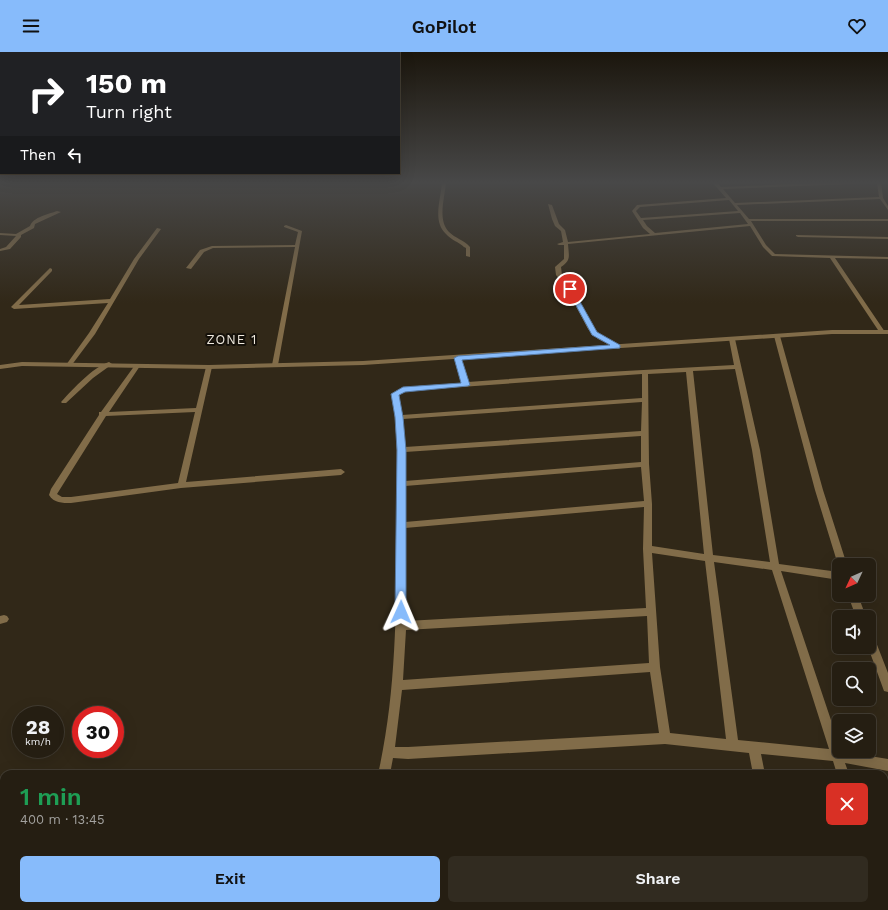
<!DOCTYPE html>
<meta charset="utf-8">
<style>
body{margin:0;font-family:"Work Sans",sans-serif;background:#312b20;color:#f1f3f6;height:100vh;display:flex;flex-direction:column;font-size:15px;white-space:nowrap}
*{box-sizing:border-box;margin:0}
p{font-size:13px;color:#a3a29f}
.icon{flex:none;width:22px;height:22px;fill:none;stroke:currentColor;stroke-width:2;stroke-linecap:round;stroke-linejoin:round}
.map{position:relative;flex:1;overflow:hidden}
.details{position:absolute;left:0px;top:718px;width:888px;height:140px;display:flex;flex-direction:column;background:#251e12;border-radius:12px 12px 0 0;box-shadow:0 4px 16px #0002,0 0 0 1px #423c32}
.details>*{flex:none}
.guide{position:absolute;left:0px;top:0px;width:400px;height:122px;box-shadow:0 4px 16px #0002,0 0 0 1px #423c32;background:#202124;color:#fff;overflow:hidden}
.needle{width:26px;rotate:226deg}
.fabs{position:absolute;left:832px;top:506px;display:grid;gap:8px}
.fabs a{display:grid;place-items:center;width:44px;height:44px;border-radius:6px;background:#251e12;box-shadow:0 4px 16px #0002,0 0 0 1px #423c32;font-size:20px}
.speed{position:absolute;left:12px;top:654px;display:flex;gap:8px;font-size:20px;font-weight:700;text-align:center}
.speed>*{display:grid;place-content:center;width:52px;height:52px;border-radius:50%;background:#251e12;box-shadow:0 4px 16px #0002,0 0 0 1px #423c32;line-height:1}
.speed small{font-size:10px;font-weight:400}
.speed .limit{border:6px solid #d22;background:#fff;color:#111}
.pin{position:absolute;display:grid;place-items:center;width:34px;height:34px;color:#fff;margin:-17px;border:2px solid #fff;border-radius:50%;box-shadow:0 1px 4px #0007}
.me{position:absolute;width:44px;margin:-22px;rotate:1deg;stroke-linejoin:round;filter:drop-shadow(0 0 3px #0008)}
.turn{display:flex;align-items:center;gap:14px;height:84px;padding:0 20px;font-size:18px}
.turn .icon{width:52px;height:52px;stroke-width:2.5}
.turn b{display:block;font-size:28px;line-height:34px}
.then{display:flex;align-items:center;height:38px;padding:0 20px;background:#0003;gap:8px;font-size:15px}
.round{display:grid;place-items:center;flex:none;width:42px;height:42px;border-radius:6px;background:#312b20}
.overview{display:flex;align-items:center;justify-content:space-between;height:68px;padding:0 20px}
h1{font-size:24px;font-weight:600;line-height:30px;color:#1e9e55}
.button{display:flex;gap:8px;margin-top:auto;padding:8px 20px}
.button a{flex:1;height:46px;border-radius:6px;background:#87bbfb;color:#111;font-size:16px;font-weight:600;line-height:46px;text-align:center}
.button a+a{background:#312b20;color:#f1f3f6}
header{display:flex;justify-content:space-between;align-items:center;height:52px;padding:0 20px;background:#87bbfb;color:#111;font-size:18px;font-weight:600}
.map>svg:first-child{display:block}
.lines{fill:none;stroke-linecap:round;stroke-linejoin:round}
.minor{fill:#816c49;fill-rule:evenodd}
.tertiary{fill:#816c49;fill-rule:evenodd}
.route{fill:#87bbfb;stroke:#587aa3}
.labels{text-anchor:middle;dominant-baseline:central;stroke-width:4;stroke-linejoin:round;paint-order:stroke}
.far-neighbourhood-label{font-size:13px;letter-spacing:1px;fill:#efe9de;stroke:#15110a}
</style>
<header><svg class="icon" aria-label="menu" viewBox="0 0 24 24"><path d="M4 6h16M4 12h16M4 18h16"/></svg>GoPilot<svg class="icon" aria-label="heart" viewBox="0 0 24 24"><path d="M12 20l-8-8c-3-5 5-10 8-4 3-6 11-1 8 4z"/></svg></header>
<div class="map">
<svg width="888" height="858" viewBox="0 0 888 858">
<rect width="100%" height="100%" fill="#312818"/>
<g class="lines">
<g class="minor">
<path d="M 442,130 L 446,130 C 445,145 437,168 449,180 C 455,186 464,188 470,195 L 470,205 L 466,204 L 466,196 L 464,195 C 459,190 451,188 446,182 C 432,169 441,147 442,130 Z"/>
<path d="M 712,130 L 717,130 L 721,135 L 836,130 L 881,130 L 883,146 L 888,154 L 888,158 L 880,147 L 737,153 L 749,167 L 888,167 L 888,169 L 751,169 L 766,193 L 775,202 L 888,205 L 888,207 L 835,206 L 885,280 L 884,281 L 880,281 L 830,206 L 772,204 L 763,195 L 750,174 L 568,192 C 569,205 571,208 561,215 L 562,223 L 573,237 L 593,275 L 602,285 L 621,295 L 618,297 L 598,287 L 588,277 L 567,237 L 556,223 L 555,215 L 564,207 L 564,193 L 559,193 L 557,192 L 563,190 L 561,179 L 555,174 L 552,167 L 548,152 L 552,153 L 559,172 L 565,178 L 568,190 L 650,182 L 643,176 L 632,159 L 637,153 L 726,146 ZM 877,131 L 879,145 L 735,151 L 723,137 ZM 729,148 L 738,159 L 641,166 L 636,159 L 640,155 ZM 740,161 L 748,172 L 655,181 L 647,174 L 643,168 Z"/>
<path d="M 57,159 L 61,160 L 35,172 L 34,176 L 21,183 L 21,185 L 10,197 L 0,199 L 0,197 L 6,195 L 16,184 L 0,183 L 0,181 L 16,182 L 30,174 C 33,165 49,162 57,159 Z"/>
<path d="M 286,173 L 302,179 L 278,313 L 275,315 L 272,313 L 295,195 L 213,196 L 204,200 L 191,217 L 186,216 L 200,198 L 212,194 L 295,193 L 298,180 L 284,175 L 284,174 Z"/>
<path d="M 157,176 L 161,177 L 139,207 L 95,282 L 71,314 L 67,314 L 66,313 L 89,281 L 108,251 L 14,257 L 11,255 L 50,216 L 52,217 L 52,219 L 19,253 L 110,247 L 134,207 Z"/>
<path d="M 796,183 L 888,185 L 888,187 L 798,185 L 796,184 Z"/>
<path d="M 777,282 L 780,284 L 823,438 L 847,513 L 839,513 L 839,516 L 815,438 L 774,284 Z"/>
<path d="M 732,285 L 735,287 L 760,398 L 779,512 L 839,520 L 839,528 L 781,519 L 839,692 L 839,699 L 888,707 L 888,719 L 845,711 L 849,722 L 837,722 L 833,709 L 761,702 L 765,722 L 753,722 L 749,701 L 665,692 L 408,707 L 393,706 L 390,722 L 378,722 C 396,644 396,563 397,484 C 397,437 399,389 392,342 L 393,341 L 403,335 L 462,331 L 455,306 L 458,304 L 461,306 L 468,330 L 607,320 L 734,313 L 729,287 ZM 735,317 L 752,398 L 770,510 L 713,503 L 693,319 ZM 686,320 L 704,502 L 652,494 L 652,452 L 649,412 L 648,322 ZM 642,322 L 642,346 L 402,363 L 399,343 L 405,339 ZM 642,350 L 641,379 L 405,395 L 403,367 ZM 641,384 L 641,410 L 405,429 L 405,400 ZM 641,415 L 644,449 L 405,470 L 405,434 ZM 644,455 L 643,497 L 646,556 L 406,569 L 405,476 ZM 652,501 L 705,509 L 726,687 L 670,681 L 660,615 ZM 714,510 L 772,518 L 829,697 L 738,688 ZM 647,564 L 649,611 L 403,628 L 406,578 ZM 650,620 L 659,681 L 408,695 L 395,695 L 402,638 Z"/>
<path d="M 109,310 L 112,312 L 111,313 L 93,326 L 66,351 L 62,351 L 61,350 L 62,349 C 74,336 92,316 109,310 Z"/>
<path d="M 137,312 L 140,314 L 109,360 L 196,356 L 206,315 L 209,313 L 212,315 L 186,430 L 341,417 L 345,420 L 341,423 L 181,436 L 71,451 C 62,451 54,451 49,443 L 51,437 L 99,363 L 99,360 L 101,360 L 135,313 ZM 195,360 L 178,431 L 71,445 L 62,445 L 57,442 L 106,364 Z"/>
<path d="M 848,543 L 858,543 L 866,565 L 856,565 Z"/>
<path d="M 4,563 L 7,564 L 9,567 L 7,570 L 0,572 L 0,564 Z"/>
<path d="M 869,581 L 873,582 L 874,585 L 888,621 L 888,640 L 884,639 L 868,595 L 869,595 Z"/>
<path d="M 884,848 L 888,849 L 888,858 L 877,858 L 876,854 L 884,854 Z"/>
<path d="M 53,854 L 67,854 L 65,858 L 51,858 Z"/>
<path d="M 146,854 L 160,854 L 158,858 L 144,858 Z"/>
<path d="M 777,854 L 791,854 L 792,858 L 778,858 Z"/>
</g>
<path class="tertiary" d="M 832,278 L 888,278 L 888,282 L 832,282 L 363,313 L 209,317 L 22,314 L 0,317 L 0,313 L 22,310 L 209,313 L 363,309 Z"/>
</g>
<linearGradient id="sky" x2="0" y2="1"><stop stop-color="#1b160d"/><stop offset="0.52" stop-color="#484848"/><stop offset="1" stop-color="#484848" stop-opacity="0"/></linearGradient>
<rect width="888" height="251" fill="url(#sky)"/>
<path class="route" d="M 568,235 L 573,237 L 597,280 L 620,293 L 620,296 L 462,308 L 470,333 L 468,334 L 405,340 L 399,343 L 403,365 L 406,398 L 406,560 L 405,563 L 401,565 L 397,563 L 395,560 L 397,398 L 395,365 L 391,342 L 403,335 L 461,331 L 454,306 L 458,304 L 610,293 L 592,283 L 567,237 Z"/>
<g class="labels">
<g class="far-neighbourhood-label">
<text x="232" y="287">ZONE 1</text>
</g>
</g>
</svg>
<div class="fabs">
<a><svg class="needle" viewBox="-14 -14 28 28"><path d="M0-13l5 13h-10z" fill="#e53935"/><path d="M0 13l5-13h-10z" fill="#a3a29f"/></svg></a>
<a><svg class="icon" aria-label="sound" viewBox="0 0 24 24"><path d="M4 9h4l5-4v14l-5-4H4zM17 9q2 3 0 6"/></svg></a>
<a><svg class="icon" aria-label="search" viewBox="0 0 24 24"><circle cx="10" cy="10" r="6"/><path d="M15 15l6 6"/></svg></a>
<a><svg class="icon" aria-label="layers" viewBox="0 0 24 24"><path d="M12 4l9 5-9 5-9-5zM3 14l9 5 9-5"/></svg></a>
</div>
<div class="speed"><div>28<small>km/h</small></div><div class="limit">30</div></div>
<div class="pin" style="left:570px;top:237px;background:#d93025"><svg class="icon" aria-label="arrive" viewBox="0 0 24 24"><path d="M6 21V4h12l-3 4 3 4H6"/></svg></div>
<svg class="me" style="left:401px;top:560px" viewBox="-20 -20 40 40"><path d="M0-17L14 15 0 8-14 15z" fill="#87bbfb" stroke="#fff" stroke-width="4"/></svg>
<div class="guide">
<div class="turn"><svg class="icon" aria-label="right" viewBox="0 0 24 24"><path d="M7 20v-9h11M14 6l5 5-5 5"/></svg><div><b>150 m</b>Turn right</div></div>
<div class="then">Then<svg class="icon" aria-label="left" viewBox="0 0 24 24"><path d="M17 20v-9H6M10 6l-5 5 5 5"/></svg></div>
</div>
<section class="details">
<div class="overview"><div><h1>1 min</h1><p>400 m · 13:45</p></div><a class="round" style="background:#d93025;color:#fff"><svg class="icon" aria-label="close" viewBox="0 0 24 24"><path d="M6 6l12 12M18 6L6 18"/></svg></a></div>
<div class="button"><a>Exit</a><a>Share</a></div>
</section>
</div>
